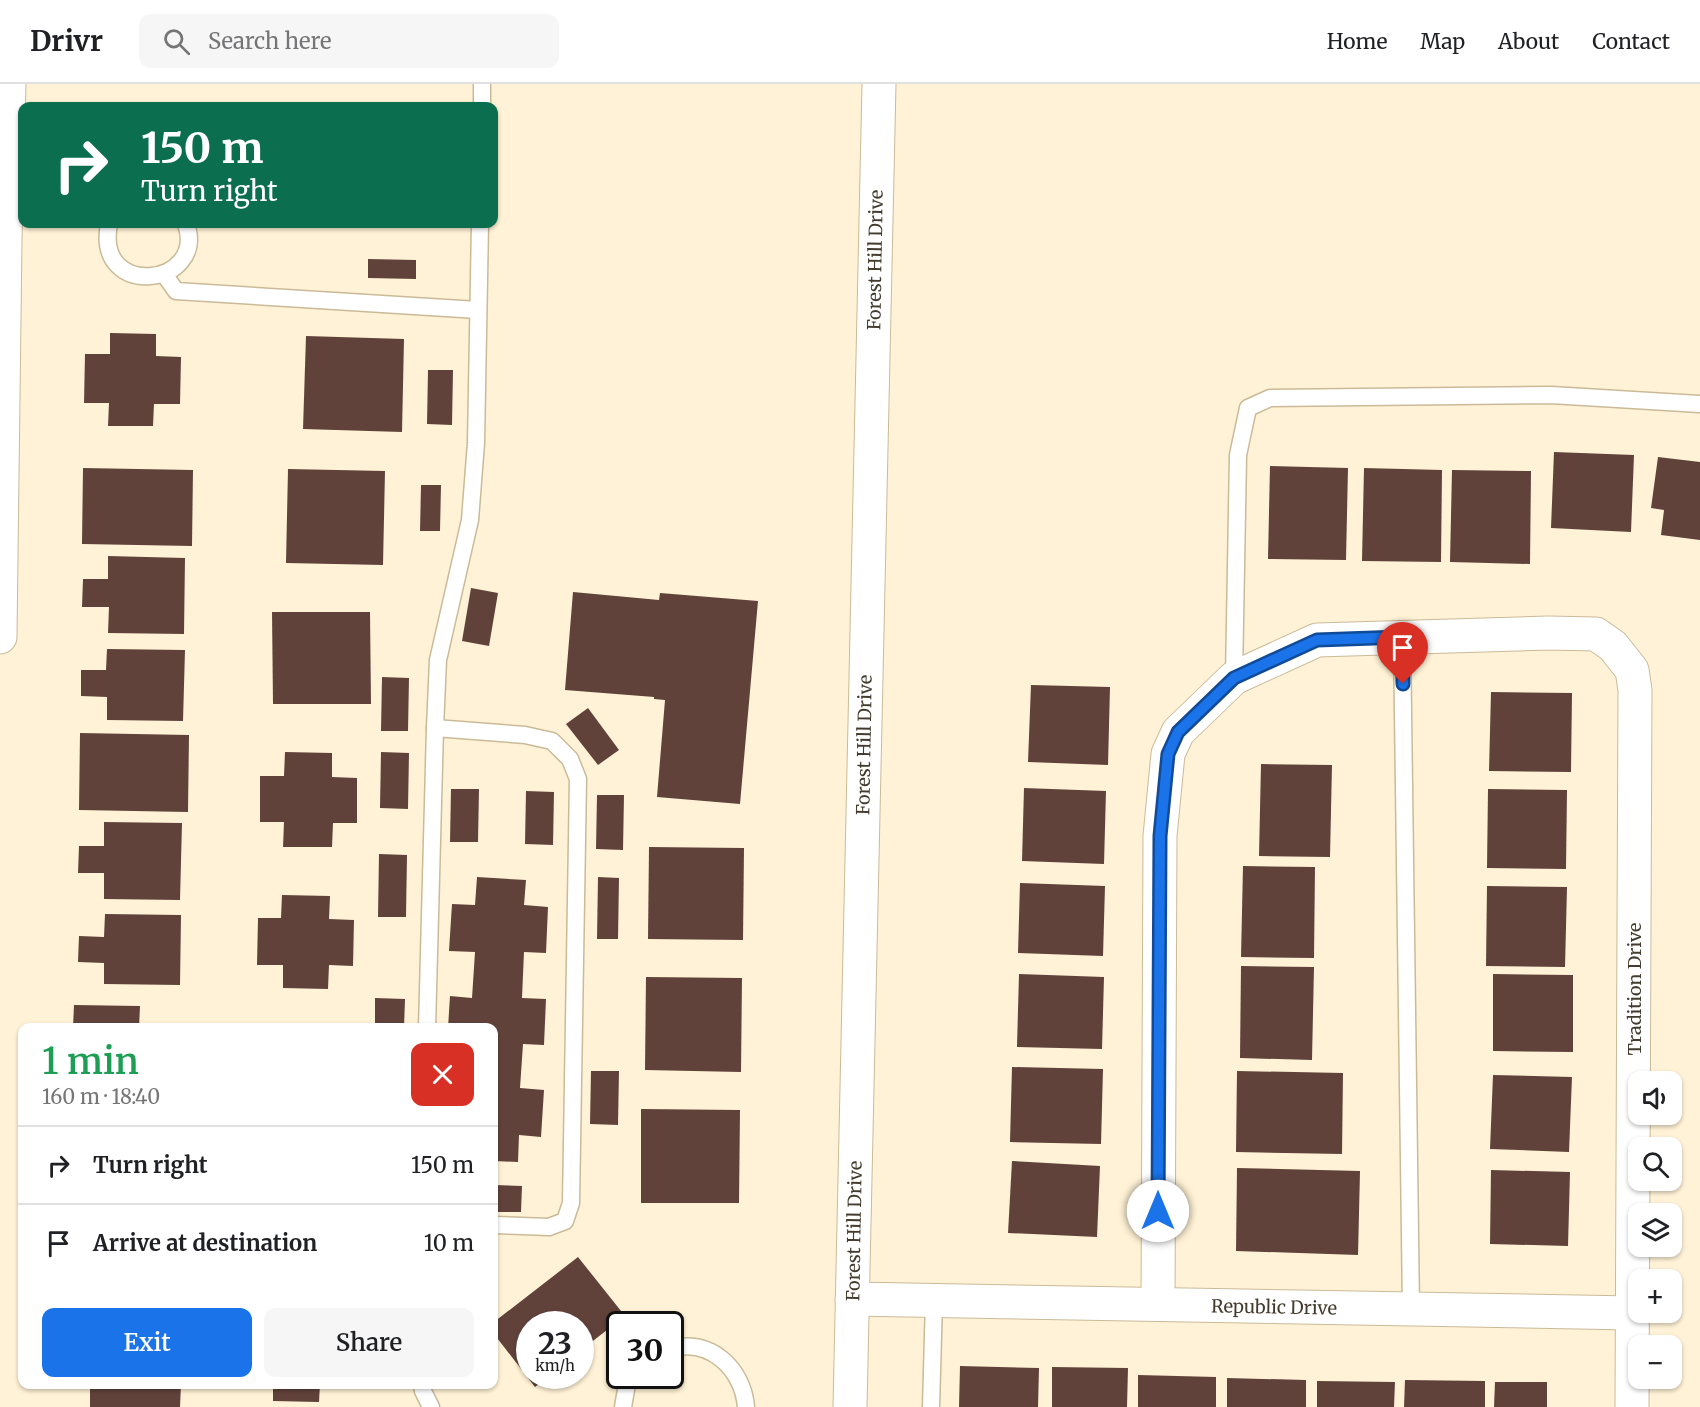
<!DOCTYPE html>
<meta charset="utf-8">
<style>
body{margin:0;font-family:Merriweather,serif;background:#f6f6f6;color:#202124;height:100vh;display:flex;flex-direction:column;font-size:22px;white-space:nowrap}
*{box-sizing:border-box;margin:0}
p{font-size:20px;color:#757577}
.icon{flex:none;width:33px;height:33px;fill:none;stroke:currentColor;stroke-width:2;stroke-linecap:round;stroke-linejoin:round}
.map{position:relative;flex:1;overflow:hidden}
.details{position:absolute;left:18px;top:939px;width:480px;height:366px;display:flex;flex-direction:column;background:#fff;border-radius:12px;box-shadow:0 2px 4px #0004}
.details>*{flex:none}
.banner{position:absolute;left:18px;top:18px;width:480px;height:126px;border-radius:12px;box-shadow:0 2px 4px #0004;background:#0b6e4f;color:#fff;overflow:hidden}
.buttons{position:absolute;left:1628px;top:987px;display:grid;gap:12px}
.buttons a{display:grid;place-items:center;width:54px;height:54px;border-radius:12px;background:#fff;box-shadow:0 2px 4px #0004;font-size:30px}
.speed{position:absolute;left:516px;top:1227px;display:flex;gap:12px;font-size:30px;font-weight:700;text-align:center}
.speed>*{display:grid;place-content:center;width:78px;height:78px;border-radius:50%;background:#fff;box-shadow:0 2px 4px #0004;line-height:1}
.speed small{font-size:15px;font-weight:400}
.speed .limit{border:3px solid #111;border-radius:9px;background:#fff;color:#111}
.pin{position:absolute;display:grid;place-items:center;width:51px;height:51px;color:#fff;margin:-62px -26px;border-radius:50% 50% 50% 0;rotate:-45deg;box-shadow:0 0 6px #0007}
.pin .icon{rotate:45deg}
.me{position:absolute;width:66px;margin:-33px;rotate:0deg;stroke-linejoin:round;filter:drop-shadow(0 0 4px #0008)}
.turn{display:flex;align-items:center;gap:21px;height:126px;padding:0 24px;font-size:27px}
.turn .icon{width:78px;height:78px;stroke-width:2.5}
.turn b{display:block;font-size:42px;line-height:51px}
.round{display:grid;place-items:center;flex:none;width:63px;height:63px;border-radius:12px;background:#f6f6f6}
.overview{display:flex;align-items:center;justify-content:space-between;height:102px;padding:0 24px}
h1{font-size:36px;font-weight:600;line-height:45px;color:#1e9e55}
.cta{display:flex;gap:12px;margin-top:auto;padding:12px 24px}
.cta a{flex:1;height:69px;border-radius:12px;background:#1a73e8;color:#fff;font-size:24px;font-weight:600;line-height:69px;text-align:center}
.cta a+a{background:#f6f6f6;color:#202124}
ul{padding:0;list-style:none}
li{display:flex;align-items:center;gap:18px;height:78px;padding:0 24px;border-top:2px solid #e0e0e0}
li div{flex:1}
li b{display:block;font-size:22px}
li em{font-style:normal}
header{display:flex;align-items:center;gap:36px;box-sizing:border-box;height:84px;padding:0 30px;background:#fff;border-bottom:2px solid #e0e0e0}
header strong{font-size:28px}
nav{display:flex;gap:33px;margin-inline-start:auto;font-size:21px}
.search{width:420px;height:54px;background:#f6f6f6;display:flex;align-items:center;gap:15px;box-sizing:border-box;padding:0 21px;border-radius:12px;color:#757577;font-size:22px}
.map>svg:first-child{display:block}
.building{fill:#61423b}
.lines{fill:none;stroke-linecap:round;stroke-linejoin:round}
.lane-casing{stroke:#caba98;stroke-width:19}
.street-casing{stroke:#caba98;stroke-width:35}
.secondary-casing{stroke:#caba98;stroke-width:35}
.lane{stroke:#fff;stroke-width:16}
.street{stroke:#fff;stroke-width:33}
.secondary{stroke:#fff;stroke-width:33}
.route-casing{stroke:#114b97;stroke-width:15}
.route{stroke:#1a73e8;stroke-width:10}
.labels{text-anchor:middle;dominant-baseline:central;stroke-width:6;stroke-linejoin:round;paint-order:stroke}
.street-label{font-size:18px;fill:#433c2e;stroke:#fff}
</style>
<header>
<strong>Drivr</strong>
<div class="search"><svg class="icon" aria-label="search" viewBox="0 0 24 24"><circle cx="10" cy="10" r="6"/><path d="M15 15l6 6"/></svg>Search here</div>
<nav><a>Home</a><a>Map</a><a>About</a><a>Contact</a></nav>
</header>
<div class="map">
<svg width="1700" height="1323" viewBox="0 0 1700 1323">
<rect width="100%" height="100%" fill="#fff2d6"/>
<g class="building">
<path d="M 368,175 L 416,176 L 416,195 L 368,194 Z"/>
<path d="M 110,249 L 156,250 L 156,272 L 181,273 L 180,320 L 154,320 L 153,342 L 108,342 L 109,319 L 84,319 L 85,270 L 110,270 Z"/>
<path d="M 306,252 L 404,255 L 402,348 L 303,345 Z"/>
<path d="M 428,286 L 453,286 L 452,341 L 427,340 Z"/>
<path d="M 1554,368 L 1634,371 L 1631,448 L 1551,444 Z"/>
<path d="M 1658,373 L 1700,378 L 1700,456 L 1661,451 L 1664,426 L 1651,424 Z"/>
<path d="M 1270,382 L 1348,384 L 1346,476 L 1268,475 Z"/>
<path d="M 83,384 L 193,386 L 192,462 L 82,460 Z"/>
<path d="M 1364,384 L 1442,386 L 1441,478 L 1362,477 Z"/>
<path d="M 288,385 L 385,387 L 383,481 L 286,479 Z"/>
<path d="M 1452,386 L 1531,387 L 1530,480 L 1450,478 Z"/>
<path d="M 421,401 L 441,401 L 440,447 L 420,447 Z"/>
<path d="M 108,472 L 185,474 L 184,550 L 108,549 L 109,523 L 82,523 L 83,495 L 108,495 Z"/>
<path d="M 471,504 L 498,509 L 489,562 L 462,557 Z"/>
<path d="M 573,508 L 659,516 L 660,509 L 758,517 L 740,720 L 657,713 L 665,616 L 654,615 L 654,613 L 565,606 Z"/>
<path d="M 272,528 L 370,528 L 371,620 L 273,620 Z"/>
<path d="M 107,565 L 185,566 L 183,637 L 107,636 L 107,613 L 81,612 L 81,586 L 106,586 Z"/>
<path d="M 382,593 L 409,594 L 408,647 L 381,647 Z"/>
<path d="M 1031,601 L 1110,603 L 1108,681 L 1028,678 Z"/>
<path d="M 1491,608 L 1572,609 L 1571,688 L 1489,687 Z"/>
<path d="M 588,624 L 619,666 L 598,681 L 566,640 Z"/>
<path d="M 80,649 L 189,651 L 188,728 L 79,726 Z"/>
<path d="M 285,668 L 332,669 L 332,693 L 357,694 L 357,739 L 333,739 L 332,763 L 283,763 L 284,738 L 260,738 L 260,692 L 284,692 Z"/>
<path d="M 381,668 L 409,669 L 408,725 L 380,724 Z"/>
<path d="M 1261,680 L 1332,681 L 1330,773 L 1259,772 Z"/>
<path d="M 1024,704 L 1106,707 L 1104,780 L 1022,777 Z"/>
<path d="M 451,705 L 479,705 L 478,758 L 450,758 Z"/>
<path d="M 1488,705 L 1567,706 L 1566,785 L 1487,784 Z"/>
<path d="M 526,707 L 554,708 L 553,761 L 525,760 Z"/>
<path d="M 597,711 L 624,711 L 623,766 L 596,765 Z"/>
<path d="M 104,738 L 182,739 L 180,816 L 104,815 L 104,789 L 78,789 L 79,762 L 104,762 Z"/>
<path d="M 649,763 L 744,764 L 743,856 L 648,855 Z"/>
<path d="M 379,770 L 407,771 L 406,833 L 378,833 Z"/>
<path d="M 1243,782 L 1315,783 L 1314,874 L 1241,873 Z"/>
<path d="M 477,793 L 526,796 L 524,821 L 548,823 L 546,869 L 524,868 L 522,914 L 546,915 L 544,961 L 523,960 L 520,1004 L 544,1006 L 541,1053 L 519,1051 L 518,1078 L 494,1077 L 494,944 L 448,944 L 450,912 L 472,914 L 475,868 L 449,867 L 452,820 L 475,821 Z"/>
<path d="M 598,793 L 619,794 L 618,855 L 597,855 Z"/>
<path d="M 1020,799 L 1105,802 L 1103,872 L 1018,869 Z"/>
<path d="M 1487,802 L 1567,803 L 1565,883 L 1486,882 Z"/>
<path d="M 282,811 L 330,812 L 329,835 L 354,836 L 353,882 L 329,881 L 328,905 L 283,904 L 283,881 L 257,881 L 258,834 L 281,834 Z"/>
<path d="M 105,830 L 181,831 L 180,901 L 104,900 L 104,879 L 78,878 L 79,852 L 104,853 Z"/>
<path d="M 1241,882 L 1314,883 L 1312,976 L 1240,974 Z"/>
<path d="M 1019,890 L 1104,893 L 1102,965 L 1017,963 Z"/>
<path d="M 1493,890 L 1573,891 L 1573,968 L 1493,967 Z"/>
<path d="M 646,893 L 742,894 L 741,988 L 645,986 Z"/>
<path d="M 375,914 L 405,915 L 404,944 L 375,944 Z"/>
<path d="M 74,921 L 140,922 L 139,944 L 73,944 Z"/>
<path d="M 1012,983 L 1103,985 L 1101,1060 L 1010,1058 Z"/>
<path d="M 591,987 L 619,987 L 618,1041 L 590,1040 Z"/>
<path d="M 1237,987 L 1343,989 L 1342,1070 L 1236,1068 Z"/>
<path d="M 1493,991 L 1572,993 L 1569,1068 L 1490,1065 Z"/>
<path d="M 641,1025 L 740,1026 L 739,1119 L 641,1119 Z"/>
<path d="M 1012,1077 L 1100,1082 L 1097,1153 L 1008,1149 Z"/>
<path d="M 1237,1084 L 1360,1087 L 1358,1171 L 1236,1167 Z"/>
<path d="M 1491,1086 L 1570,1088 L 1568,1162 L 1490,1160 Z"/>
<path d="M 494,1101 L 522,1102 L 521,1128 L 494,1128 Z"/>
<path d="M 578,1173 L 625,1232 L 580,1267 L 580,1240 L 530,1240 L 530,1292 L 549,1292 L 535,1303 L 494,1250 L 494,1238 Z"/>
<path d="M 960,1282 L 1039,1284 L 1038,1323 L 959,1323 Z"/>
<path d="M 1052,1283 L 1128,1284 L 1127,1323 L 1052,1323 Z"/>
<path d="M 1138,1291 L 1216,1293 L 1216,1323 L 1138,1323 Z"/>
<path d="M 1227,1294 L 1306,1296 L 1306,1323 L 1227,1323 Z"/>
<path d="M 1405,1296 L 1485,1297 L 1485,1323 L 1404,1323 Z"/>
<path d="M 1317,1297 L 1395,1298 L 1394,1323 L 1317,1323 Z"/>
<path d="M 1495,1298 L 1547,1298 L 1547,1323 L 1494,1323 Z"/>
<path d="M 90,1300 L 181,1300 L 180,1323 L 90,1323 Z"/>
<path d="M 273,1300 L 320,1300 L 319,1318 L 273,1317 Z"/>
</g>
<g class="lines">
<defs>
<g id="lane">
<path d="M 482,22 L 482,0"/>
<path d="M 109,140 C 94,217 208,202 186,140"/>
<path d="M 164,190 L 176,207 L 478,226"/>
<path d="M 1402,553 L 1411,1225"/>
<path d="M 1234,594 L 1238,371 L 1248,324 L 1270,314 L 1551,311 L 1700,320"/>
<path d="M 435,644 L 525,651 L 552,657 L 570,675 L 578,695 L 571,1119 L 565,1137 L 549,1143 L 494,1141"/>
<path d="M 427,944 L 435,644 L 438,576 L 470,436 L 476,359 L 480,140"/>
<path d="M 670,1265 C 710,1253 743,1285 746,1323"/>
<path d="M 422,1300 L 423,1307 L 431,1323"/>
<path d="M 623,1323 L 627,1300 L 633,1292"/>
<path d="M 931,1323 L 934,1216"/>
</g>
<g id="street">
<path d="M 0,553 L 5,156 L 9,0"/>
<path d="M 852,1215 L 1632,1229"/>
<path d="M 1158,1220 L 1160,752 L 1168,670 L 1178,648 L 1234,594 L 1317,556 L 1548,549 L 1596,550 L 1613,562 L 1632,586 L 1635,606 L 1632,1323"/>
</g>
<path id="secondary" d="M 850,1323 L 879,0"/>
</defs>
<use href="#lane" class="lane-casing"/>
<use href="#street" class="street-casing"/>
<use href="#secondary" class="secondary-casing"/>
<use href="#lane" class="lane"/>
<use href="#street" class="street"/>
<use href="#secondary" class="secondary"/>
</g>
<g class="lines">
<defs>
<path id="route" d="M 1158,1127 L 1160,752 L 1168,670 L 1178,648 L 1234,594 L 1317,556 L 1402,553 L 1403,600"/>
</defs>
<use href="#route" class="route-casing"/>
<use href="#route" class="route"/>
</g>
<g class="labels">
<g class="street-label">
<text transform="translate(875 176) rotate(-89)">Forest Hill Drive</text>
<text transform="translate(864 661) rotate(-89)">Forest Hill Drive</text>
<text transform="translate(1634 905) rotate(-90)">Tradition Drive</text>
<text transform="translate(854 1147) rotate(-89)">Forest Hill Drive</text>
<text transform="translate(1274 1223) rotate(1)">Republic Drive</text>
</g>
</g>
</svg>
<div class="buttons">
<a><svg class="icon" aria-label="sound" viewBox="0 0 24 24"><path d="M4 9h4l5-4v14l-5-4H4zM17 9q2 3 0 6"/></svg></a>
<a><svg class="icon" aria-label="search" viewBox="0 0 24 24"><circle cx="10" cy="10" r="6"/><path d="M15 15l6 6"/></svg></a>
<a><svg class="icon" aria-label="layers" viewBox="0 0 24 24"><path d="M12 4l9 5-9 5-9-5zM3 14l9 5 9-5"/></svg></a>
<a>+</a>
<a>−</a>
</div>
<div class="speed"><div>23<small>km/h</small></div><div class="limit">30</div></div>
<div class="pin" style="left:1403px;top:600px;background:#d93025"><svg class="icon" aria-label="arrive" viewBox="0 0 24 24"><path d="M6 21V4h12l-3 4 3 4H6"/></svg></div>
<svg class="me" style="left:1158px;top:1127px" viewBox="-20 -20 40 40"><circle r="19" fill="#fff"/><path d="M0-13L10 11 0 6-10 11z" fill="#1a73e8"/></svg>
<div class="banner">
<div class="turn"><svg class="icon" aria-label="right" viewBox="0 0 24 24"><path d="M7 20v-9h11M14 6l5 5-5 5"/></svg><div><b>150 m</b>Turn right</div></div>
</div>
<section class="details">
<div class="overview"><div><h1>1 min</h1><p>160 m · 18:40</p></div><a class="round" style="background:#d93025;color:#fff"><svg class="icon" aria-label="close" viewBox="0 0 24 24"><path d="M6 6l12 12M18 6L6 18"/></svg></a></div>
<ul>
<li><svg class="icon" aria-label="right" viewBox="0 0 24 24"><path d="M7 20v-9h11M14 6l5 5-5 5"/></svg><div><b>Turn right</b></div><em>150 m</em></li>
<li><svg class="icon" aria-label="arrive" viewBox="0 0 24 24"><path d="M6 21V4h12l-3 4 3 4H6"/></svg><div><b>Arrive at destination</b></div><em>10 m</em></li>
</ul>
<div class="cta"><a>Exit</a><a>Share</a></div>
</section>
</div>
